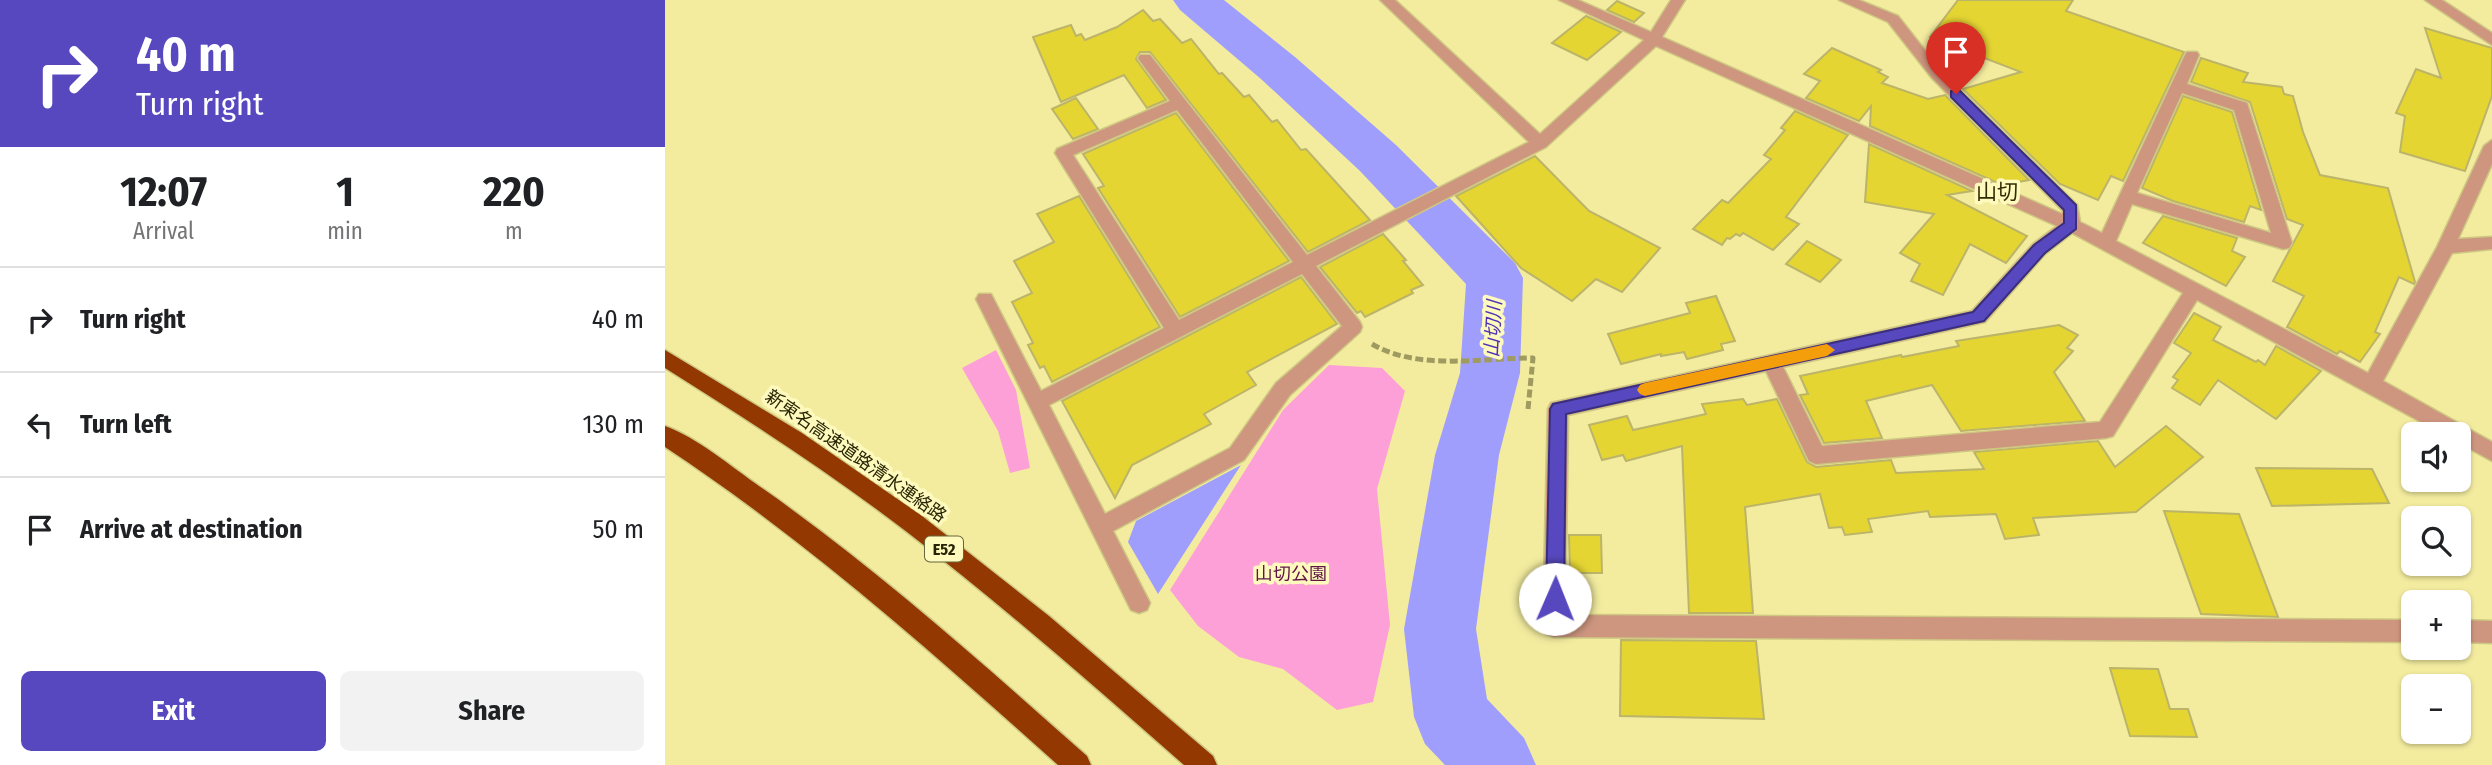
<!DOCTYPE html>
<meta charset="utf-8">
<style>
body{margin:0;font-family:"Fira Sans Condensed","Noto Sans JP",sans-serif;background:#f2f2f2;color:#202124;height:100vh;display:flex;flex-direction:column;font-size:26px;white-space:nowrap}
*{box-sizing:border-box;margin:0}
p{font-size:23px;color:#757577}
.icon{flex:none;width:38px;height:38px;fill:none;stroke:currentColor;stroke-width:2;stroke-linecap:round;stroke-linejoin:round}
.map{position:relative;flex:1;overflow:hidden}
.panel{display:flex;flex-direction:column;background:#fff;width:665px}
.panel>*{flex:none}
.guide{background:#5748bf;color:#fff;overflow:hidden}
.fabs{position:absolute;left:1736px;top:422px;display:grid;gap:14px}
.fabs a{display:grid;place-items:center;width:70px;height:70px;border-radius:10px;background:#fff;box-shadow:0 2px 5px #0004;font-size:35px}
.pin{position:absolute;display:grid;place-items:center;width:60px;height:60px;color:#fff;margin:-72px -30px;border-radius:50% 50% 50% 0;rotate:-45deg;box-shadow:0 0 7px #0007}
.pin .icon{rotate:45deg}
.me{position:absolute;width:77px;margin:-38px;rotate:1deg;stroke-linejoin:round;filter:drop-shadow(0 0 5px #0008)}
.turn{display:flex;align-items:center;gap:24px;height:147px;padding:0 21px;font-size:32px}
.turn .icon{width:91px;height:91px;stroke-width:2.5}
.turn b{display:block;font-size:49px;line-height:60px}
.eta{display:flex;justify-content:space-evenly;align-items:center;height:119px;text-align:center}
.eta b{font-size:42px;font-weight:700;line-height:49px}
.primary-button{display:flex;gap:14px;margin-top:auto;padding:14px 21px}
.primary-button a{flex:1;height:80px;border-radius:10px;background:#5748bf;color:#fff;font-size:28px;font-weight:700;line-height:80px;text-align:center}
.primary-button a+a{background:#f2f2f2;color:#202124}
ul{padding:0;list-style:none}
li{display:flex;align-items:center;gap:21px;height:105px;padding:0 21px;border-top:2px solid #e0e0e0}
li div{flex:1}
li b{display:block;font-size:26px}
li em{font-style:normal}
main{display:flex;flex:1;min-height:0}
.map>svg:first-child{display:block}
.green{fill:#fda0d8}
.water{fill:#a09efd}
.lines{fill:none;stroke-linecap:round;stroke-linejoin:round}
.river{fill:#a09efd;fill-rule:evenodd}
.building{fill:#e5d533;stroke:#bbb469;stroke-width:2}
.minor-casing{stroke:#cec883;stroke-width:3}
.motorway-casing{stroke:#cec883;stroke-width:3}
.path{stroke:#9f9a60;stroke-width:5;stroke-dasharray:8 3.5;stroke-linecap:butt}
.minor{fill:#ce967f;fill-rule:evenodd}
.motorway{fill:#943802;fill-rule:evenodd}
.route{fill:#5748bf;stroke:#392f7c;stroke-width:2}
.slow{fill:#f59e0b}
.labels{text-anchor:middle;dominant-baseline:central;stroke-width:7;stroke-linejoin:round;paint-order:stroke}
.shield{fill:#fef9bc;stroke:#68643c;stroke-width:2}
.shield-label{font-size:16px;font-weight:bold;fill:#282405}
.street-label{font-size:18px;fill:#282405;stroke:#fef9bc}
.park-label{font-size:18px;fill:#5f1547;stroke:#fef9bc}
.water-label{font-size:19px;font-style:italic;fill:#4c32b8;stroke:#fef9bc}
.quarter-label{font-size:21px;fill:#312c03;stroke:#fef9bc}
</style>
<main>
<section class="panel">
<div class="guide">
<div class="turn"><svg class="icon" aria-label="right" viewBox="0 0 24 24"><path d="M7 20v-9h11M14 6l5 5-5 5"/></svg><div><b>40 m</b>Turn right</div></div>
</div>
<div class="eta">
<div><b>12:07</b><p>Arrival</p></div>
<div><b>1</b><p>min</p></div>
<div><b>220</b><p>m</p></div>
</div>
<ul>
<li><svg class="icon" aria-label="right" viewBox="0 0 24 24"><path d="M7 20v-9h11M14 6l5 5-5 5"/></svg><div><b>Turn right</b></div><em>40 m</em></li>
<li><svg class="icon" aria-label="left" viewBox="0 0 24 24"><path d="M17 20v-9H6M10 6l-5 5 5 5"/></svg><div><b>Turn left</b></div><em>130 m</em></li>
<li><svg class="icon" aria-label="arrive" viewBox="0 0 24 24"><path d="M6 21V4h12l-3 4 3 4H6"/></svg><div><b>Arrive at destination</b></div><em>50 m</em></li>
</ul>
<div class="primary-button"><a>Exit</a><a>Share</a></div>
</section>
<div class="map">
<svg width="1827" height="765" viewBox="0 0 1827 765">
<rect width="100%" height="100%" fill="#f3ec9f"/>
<g class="green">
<path d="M 331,350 L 351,390 L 365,468 L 345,473 L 333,431 L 297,368 Z"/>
<path d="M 664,365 L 717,368 L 740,391 L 712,489 L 725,625 L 708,702 L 672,710 L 618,669 L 574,657 L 533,626 L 505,590 L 618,410 Z"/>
</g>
<path class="water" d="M 576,465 L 493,594 L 463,542 L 471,521 Z"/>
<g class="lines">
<path class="river" d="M 508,0 L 559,0 L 630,57 L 731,145 L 850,263 L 858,278 L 855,373 L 834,455 L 811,629 L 822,699 L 859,738 L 871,765 L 780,765 L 760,744 L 749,717 L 739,629 L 770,455 L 795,373 L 801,284 L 695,171 L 596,79 L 515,10 Z"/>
</g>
<g class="building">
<path d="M 1293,0 L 1408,0 L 1401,11 L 1519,52 L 1458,181 L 1446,176 L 1433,200 L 1395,184 L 1298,89 L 1356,72 L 1265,37 Z"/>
<path d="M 952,1 L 979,13 L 969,22 L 942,10 Z"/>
<path d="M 478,10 L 488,21 L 495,19 L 517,43 L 526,39 L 554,74 L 557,73 L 579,97 L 584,95 L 607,122 L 612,120 L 636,150 L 641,149 L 705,220 L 643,252 L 485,52 L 475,52 L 471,59 L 501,100 L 482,108 L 459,75 L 396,102 L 368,37 L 406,25 L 411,36 L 416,34 L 420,40 L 452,27 Z"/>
<path d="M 921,16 L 956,32 L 922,60 L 887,43 Z"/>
<path d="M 1760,28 L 1827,48 L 1827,96 L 1800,171 L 1735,152 L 1740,116 L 1731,113 L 1751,69 L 1776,78 Z"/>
<path d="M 1167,48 L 1216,70 L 1213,72 L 1223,77 L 1217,83 L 1263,99 L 1280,95 L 1364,180 L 1337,185 L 1205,126 L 1206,106 L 1194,121 L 1141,98 L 1155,81 L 1139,74 Z"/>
<path d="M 1536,58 L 1583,73 L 1578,82 L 1617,87 L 1619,94 L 1628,96 L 1638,132 L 1655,175 L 1723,188 L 1750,282 L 1749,284 L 1734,277 L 1710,332 L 1715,334 L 1695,362 L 1675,351 L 1672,354 L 1622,327 L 1639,296 L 1608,281 L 1638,225 L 1622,219 L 1585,102 L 1526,82 Z"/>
<path d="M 1518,96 L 1567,112 L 1596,210 L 1585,206 L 1579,222 L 1508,201 L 1477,188 Z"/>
<path d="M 411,98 L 433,129 L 408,139 L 387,109 Z"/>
<path d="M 1130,111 L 1183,135 L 1121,217 L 1134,224 L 1108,250 L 1078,233 L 1075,236 L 1071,234 L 1065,239 L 1062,238 L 1057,245 L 1028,229 L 1057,200 L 1063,203 L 1106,159 L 1099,155 L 1120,130 L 1116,128 Z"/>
<path d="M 511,113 L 624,261 L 515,317 L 433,188 L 439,186 L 418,154 Z"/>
<path d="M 1204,144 L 1307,191 L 1282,195 L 1362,236 L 1341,263 L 1305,244 L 1278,295 L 1246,281 L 1255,264 L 1235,253 L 1269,214 L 1200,202 Z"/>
<path d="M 870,156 L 924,211 L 995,248 L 957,292 L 931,279 L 907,301 L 856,268 L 791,196 Z"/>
<path d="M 414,196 L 495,327 L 387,382 L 379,366 L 375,368 L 363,345 L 368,343 L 347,302 L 367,293 L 349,261 L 389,242 L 372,214 Z"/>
<path d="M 1498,216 L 1572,238 L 1567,251 L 1580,257 L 1561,286 L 1478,243 Z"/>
<path d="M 718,234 L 741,260 L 738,261 L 758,285 L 746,290 L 748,293 L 700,317 L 696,311 L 692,313 L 655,267 Z"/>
<path d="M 1142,241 L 1176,260 L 1155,282 L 1121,264 Z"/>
<path d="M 636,277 L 672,324 L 582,372 L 591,385 L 539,414 L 546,424 L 467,465 L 450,498 L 397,401 Z"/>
<path d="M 1051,296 L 1070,341 L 1056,344 L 1058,350 L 1022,359 L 1019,352 L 996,356 L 996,354 L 956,364 L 943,334 L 1025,313 L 1021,303 Z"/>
<path d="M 1529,313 L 1556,327 L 1548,340 L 1591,362 L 1593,360 L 1600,365 L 1611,346 L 1656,371 L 1611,419 L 1553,380 L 1535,405 L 1507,388 L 1513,380 L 1508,377 L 1526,353 L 1509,343 Z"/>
<path d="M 1394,325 L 1413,335 L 1402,348 L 1408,351 L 1389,372 L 1420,421 L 1296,431 L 1267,385 L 1201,401 L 1217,438 L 1159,443 L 1135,395 L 1143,394 L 1135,376 L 1236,355 L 1237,357 L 1294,346 L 1291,341 Z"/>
<path d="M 1078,399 L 1082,405 L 1112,399 L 1142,462 L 1151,467 L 1226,460 L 1231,473 L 1319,469 L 1309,452 L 1433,441 L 1450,467 L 1501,426 L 1538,457 L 1471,512 L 1368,518 L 1374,535 L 1340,539 L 1331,514 L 1265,517 L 1263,511 L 1203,519 L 1207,532 L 1180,535 L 1177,527 L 1164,528 L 1155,494 L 1080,507 L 1088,613 L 1024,613 L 1017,446 L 961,461 L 958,455 L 937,460 L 924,425 L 962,416 L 968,430 L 1041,414 L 1037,404 Z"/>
<path d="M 1591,468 L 1707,469 L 1724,503 L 1607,506 Z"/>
<path d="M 1499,511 L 1574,514 L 1613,617 L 1536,614 Z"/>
<path d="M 904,535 L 936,535 L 937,573 L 905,573 Z"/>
<path d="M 956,640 L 1091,641 L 1099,719 L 955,716 Z"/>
<path d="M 1445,668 L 1493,669 L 1505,709 L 1523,709 L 1532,737 L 1465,736 Z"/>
</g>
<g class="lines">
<defs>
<g id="minor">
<path d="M 715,0 L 730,0 L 875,134 L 979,40 L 894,0 L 913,0 L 986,32 L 1006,0 L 1020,0 L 997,37 L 1397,214 L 1398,211 L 1267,78 L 1223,22 L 1174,0 L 1194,0 L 1233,16 L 1277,72 L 1412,205 L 1415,222 L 1437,233 L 1520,55 L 1522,52 L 1532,52 L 1534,55 L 1522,84 L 1582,103 L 1627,243 L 1624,248 L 1618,249 L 1467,204 L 1451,241 L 1703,373 L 1772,247 L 1819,146 L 1827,140 L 1827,164 L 1793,239 L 1827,237 L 1827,249 L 1787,253 L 1718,381 L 1827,442 L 1827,461 L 1794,443 L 1794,434 L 1778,434 L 1532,300 L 1448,436 L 1441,438 L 1151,464 L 1144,461 L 1101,371 L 903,415 L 900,615 L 1748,620 L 1748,642 L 889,637 L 881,634 L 878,626 L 883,409 L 886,403 L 1307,311 L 1368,244 L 1392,226 L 991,46 L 881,147 L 651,266 L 695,322 L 697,327 L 695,332 L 625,395 L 579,460 L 448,531 L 485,603 L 482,610 L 474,613 L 466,610 L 311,299 L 314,294 L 326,294 L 376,391 L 499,328 L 390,153 L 392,149 L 505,101 L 475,61 L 473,58 L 475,55 L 485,55 L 642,255 L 864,142 ZM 1517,93 L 1569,110 L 1606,233 L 1472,193 ZM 512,110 L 628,262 L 514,320 L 408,155 ZM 1407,233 L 1518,293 L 1435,422 L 1157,446 L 1118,367 L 1320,322 L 1380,254 ZM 637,274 L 677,326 L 611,383 L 565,448 L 440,514 L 384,405 Z"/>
<path d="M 1760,0 L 1777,0 L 1827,33 L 1827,45 Z"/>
<path d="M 1794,620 L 1827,621 L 1827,643 L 1794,642 Z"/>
</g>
<g id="motorway">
<path d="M 0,350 L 137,433 L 257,516 L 384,616 L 548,756 L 552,765 L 519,765 C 428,685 338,606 242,532 C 165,473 83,420 0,368 Z"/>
<path d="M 0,426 C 31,437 67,467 94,486 C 210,567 316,662 422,756 L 426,765 L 393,765 C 267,652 141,540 0,447 Z"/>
</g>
</defs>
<use href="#minor" class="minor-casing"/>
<use href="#motorway" class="motorway-casing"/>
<path class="path" d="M 707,344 C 753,371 817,358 868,358 L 863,409"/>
<use href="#minor" class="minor"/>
<use href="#motorway" class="motorway"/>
</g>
<path class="route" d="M 1291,90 L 1295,91 L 1411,205 L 1411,229 L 1380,253 L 1319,321 L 901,414 L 899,599 L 896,605 L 890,607 L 883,605 L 881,599 L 885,409 L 888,404 L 1308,312 L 1369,245 L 1399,223 L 1399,210 L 1286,97 L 1286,91 Z"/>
<path class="slow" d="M 1162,344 L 1170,350 L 1162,356 L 980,396 L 975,394 L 972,390 L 975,385 L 980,383 Z"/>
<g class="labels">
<rect class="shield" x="260" y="536.5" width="38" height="25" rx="5"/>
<g class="shield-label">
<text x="279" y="549">E52</text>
</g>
<g class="street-label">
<text transform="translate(191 456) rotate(35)">新東名高速道路清水連絡路</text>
</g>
<g class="park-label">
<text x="626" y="574">山切公園</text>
</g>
<g class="water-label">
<text transform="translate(828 329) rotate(-87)">山切川</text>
</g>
<g class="quarter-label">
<text x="1332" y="192">山切</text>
</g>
</g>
</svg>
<div class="fabs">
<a><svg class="icon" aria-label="sound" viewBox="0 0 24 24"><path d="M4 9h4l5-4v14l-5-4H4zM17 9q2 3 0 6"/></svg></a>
<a><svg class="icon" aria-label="search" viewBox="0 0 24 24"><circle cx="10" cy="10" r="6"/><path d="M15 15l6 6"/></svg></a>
<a>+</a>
<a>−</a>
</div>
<div class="pin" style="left:1291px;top:94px;background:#d93025"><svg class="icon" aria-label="arrive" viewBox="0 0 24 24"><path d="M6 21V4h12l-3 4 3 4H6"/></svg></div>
<svg class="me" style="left:890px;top:599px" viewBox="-20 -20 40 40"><circle r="19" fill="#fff"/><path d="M0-13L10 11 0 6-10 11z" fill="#5748bf"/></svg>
</div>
</main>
